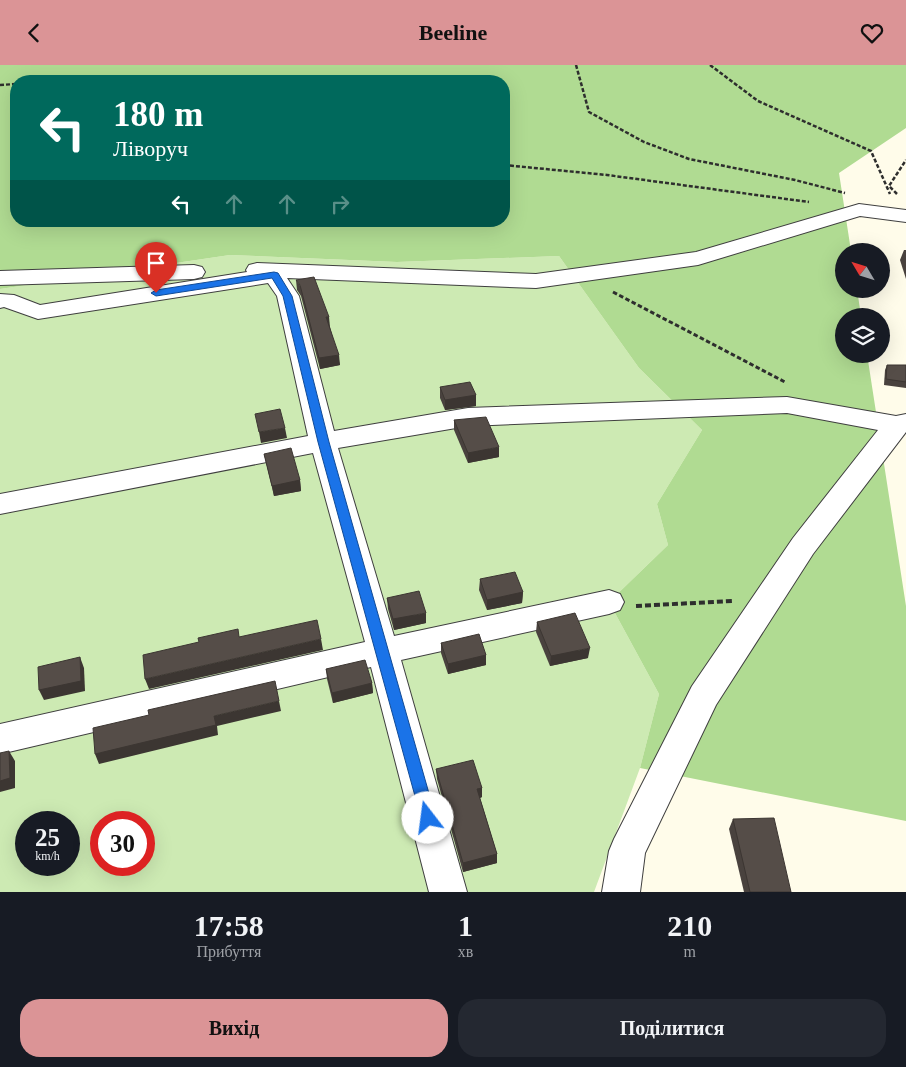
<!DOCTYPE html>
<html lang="uk">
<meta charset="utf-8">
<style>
body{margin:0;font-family:"Times New Roman",serif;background:#242831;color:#f1f3f6;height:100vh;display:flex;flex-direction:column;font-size:19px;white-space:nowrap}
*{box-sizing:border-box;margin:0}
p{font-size:16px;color:#9ea1a6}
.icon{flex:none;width:28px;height:28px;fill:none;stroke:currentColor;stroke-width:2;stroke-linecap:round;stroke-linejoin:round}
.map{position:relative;height:827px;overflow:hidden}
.side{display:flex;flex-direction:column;background:#171b24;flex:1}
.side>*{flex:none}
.guide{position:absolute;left:10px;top:10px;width:500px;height:152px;border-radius:20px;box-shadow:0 5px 20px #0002;background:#00695c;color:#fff;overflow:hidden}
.needle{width:32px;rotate:308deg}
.controls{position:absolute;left:835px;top:178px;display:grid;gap:10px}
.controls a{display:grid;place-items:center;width:55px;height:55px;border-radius:50%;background:#171b24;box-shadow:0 5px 20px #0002;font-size:25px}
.speed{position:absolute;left:15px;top:746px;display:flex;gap:10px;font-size:25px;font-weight:700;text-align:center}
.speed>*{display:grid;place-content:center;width:65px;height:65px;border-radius:50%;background:#171b24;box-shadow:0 5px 20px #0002;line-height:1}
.speed small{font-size:12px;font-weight:400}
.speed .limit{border:8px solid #d22;background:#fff;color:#111}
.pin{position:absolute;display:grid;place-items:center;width:42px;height:42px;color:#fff;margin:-51px -21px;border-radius:50% 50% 50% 0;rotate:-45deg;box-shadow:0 0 5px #0007}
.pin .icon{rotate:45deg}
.me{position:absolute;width:55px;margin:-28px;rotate:345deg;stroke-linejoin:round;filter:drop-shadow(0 0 4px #0008)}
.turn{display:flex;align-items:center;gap:18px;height:105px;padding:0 20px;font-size:22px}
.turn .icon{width:65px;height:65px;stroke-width:2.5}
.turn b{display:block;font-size:35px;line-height:42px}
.lanes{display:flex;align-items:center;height:48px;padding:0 20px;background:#0003;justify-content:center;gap:25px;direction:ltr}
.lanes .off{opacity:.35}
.eta{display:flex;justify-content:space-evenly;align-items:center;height:85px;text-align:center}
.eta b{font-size:30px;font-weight:700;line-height:35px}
.primary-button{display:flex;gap:10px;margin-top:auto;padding:10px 20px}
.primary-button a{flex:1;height:58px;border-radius:20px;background:#db9496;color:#111;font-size:20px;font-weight:700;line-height:58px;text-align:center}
.primary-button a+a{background:#242831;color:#f1f3f6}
header{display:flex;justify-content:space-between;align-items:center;height:65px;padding:0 20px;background:#db9496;color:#111;font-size:22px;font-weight:700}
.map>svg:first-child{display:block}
.green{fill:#cdeab3;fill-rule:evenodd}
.forest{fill:#b0db92;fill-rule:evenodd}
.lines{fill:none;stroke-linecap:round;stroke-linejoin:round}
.minor-casing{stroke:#3f3f3f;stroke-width:2}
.path-far2{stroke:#2e2e2e;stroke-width:2.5;stroke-dasharray:4 2;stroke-linecap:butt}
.path-far1{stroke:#2e2e2e;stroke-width:3;stroke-dasharray:4.5 2.5;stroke-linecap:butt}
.path{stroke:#2e2e2e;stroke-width:4;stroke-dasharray:6 3;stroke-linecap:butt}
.minor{fill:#fff;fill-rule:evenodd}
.wall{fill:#49423e}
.shaded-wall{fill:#3c3632}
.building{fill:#554d48;stroke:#3c3632}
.route{fill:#1a73e8;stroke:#114b97}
</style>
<header><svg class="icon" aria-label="back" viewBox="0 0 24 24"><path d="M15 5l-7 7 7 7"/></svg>Beeline<svg class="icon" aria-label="heart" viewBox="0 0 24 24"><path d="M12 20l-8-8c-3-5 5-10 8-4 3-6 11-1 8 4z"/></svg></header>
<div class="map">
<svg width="906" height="827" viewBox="0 0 906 827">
<rect width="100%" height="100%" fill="#fffcea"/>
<path class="green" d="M 230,190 L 397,197 L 559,191 L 639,303 L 702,365 L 657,439 L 668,480 L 609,537 L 659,629 L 640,703 L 594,827 L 0,827 L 0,224 ZM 26,758 L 69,758 L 69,800 L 26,800 ZM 101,758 L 144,758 L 144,800 L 101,800 Z"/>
<path class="forest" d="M 0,0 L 906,0 L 906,63 L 839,108 L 851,186 L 844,186 L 844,224 L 857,224 L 861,251 L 844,251 L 844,289 L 867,289 L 906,541 L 906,756 L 640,703 L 659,629 L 609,537 L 668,480 L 657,439 L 702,365 L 639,303 L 559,191 L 397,197 L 230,190 L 0,224 ZM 16,16 L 504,16 L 504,156 L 16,156 Z"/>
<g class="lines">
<defs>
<g id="minor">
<path d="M 859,139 L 906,145 L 906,157 L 860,151 L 698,200 L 536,223 L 287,213 L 299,231 L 334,366 L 468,343 L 787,332 L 896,351 L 906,349 L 906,367 L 813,489 L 716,640 L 645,788 L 640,827 L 602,827 L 609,786 L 614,774 L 692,621 L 793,473 L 878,365 L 787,348 L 468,361 L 338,383 L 394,571 L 609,525 L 620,529 L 624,537 L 620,545 L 609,549 L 401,595 L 467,827 L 429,827 L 371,602 L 0,689 L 0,659 L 365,577 L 313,388 L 0,449 L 0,429 L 308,371 L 277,231 L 268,218 L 38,254 L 4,242 L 0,243 L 0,229 L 14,230 L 40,240 L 247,207 L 246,205 L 249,200 L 257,198 L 536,209 L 696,187 Z"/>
<path d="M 194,200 L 202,202 L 205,207 L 202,212 L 194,214 L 0,220 L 0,206 Z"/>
</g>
</defs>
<use href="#minor" class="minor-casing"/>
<g class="path-far2">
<path d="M 576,0 L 589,47 L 644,77 L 689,94 L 795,115 L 845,128"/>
<path d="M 710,0 L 758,36 L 871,86 L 890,129"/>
<path d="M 0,20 L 16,19"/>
<path d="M 504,100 L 607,110 L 809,137"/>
<path d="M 897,129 L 889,121 L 906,95"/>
</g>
<path class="path-far1" d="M 613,227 L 785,317"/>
<path class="path" d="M 636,541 L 732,536"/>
<use href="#minor" class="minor"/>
</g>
<g class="wall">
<path d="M 904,185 L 906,185 L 906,214 L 900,195 Z"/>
<path d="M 296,215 L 330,262 L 340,300 L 320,304 L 301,231 L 297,225 Z"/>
<path d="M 887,300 L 906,300 L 906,323 L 884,320 L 885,305 Z"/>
<path d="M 440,322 L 476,330 L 476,341 L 445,345 L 440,333 Z"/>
<path d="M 454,355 L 499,392 L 468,398 L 454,365 Z"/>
<path d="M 264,389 L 300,415 L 301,426 L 274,431 Z"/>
<path d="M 480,514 L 523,527 L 522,538 L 487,545 L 479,525 Z"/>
<path d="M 387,533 L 426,558 L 394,565 L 388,544 Z"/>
<path d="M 537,557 L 588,593 L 550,601 L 536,567 Z"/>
<path d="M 441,578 L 486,590 L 486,600 L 448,609 L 441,588 Z"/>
<path d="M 326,604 L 372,618 L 373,628 L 333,638 L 327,614 Z"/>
<path d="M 436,704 L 482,723 L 482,732 L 480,733 L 497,789 L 497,798 L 463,807 L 437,714 Z"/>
<path d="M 733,754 L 791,827 L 744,827 L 729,764 Z"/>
</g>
<g class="shaded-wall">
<path d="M 326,252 L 329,252 L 330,262 L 327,262 Z"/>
<path d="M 339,290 L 340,300 L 320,304 L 319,293 Z"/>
<path d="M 476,330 L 476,341 L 445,345 L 445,335 Z"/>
<path d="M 285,363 L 287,373 L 261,378 L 259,367 Z"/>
<path d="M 499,382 L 499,392 L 468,398 L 468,388 Z"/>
<path d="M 300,415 L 301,426 L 274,431 L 272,421 Z"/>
<path d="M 523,527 L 522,538 L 487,545 L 487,535 Z"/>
<path d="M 426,548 L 426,558 L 394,565 L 393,554 Z"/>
<path d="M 321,574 L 323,585 L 149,624 L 145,614 Z"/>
<path d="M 590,583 L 588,593 L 550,601 L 551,591 Z"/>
<path d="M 486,590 L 486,600 L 448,609 L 448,599 Z"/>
<path d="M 80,592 L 84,603 L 85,626 L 44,635 L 39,625 Z"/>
<path d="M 372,618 L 373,628 L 333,638 L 332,628 Z"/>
<path d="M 279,636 L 281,646 L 217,661 L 218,670 L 99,699 L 95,689 L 214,651 Z"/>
<path d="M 9,686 L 15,696 L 15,723 L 0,727 L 0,716 Z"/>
<path d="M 482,723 L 482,732 L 477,734 L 477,724 Z"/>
<path d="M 497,789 L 497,798 L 463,807 L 463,798 Z"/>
</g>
<g class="building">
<path d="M 314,212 L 329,252 L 326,252 L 339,290 L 319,293 L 300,220 L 296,215 Z"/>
<path d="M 887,300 L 906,300 L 906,317 L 886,314 Z"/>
<path d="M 470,317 L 476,330 L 445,335 L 440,322 Z"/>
<path d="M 280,344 L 285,363 L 259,367 L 255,349 Z"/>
<path d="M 486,352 L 499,382 L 468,388 L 454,355 Z"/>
<path d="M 291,383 L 300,415 L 272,421 L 264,389 Z"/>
<path d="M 515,507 L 523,527 L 487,535 L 480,514 Z"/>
<path d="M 419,526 L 426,548 L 393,554 L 387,533 Z"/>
<path d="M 575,548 L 590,583 L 551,591 L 537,557 Z"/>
<path d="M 317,555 L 321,574 L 145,614 L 143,590 L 199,577 L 198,573 L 238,564 L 239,572 Z"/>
<path d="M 479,569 L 486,590 L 448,599 L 441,578 Z"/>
<path d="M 80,592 L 81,616 L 39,625 L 38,602 Z"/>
<path d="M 365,595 L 372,618 L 332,628 L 326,604 Z"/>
<path d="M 275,616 L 279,636 L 214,651 L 216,660 L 95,689 L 93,663 L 149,650 L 148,645 Z"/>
<path d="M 9,686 L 10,713 L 0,716 L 0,688 Z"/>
<path d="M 473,695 L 482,723 L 477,724 L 497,789 L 463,798 L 436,704 Z"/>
<path d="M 774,753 L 791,827 L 750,827 L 733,754 Z"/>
</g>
<path class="route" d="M 274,207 L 278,208 L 292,231 L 329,377 L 436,753 L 434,758 L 428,760 L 423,758 L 421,753 L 318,377 L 283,231 L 272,213 L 156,231 L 151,228 L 156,225 Z"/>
</svg>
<div class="controls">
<a><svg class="needle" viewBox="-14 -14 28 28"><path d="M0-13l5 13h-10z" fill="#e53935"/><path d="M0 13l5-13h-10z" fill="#9ea1a6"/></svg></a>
<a><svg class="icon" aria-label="layers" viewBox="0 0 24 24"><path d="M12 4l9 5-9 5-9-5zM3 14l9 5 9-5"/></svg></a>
</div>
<div class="speed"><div>25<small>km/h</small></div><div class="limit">30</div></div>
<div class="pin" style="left:156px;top:228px;background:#d93025"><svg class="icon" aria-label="arrive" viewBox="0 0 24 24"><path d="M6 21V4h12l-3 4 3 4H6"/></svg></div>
<svg class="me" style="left:428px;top:753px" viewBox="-20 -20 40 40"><circle r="19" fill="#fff"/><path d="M0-13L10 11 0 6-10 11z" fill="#1a73e8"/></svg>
<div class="guide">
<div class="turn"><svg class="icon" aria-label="left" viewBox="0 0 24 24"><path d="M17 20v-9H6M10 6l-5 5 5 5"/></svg><div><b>180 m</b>Ліворуч</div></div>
<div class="lanes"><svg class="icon" aria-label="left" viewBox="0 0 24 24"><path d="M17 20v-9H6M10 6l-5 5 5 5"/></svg><svg class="icon off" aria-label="ahead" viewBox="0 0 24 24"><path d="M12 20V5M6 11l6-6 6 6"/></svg><svg class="icon off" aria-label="ahead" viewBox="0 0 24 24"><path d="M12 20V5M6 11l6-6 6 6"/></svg><svg class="icon off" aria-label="right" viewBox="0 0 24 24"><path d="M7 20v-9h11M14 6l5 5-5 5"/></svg></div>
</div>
</div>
<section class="side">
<div class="eta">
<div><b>17:58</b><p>Прибуття</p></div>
<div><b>1</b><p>хв</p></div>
<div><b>210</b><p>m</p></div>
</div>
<div class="primary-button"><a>Вихід</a><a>Поділитися</a></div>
</section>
